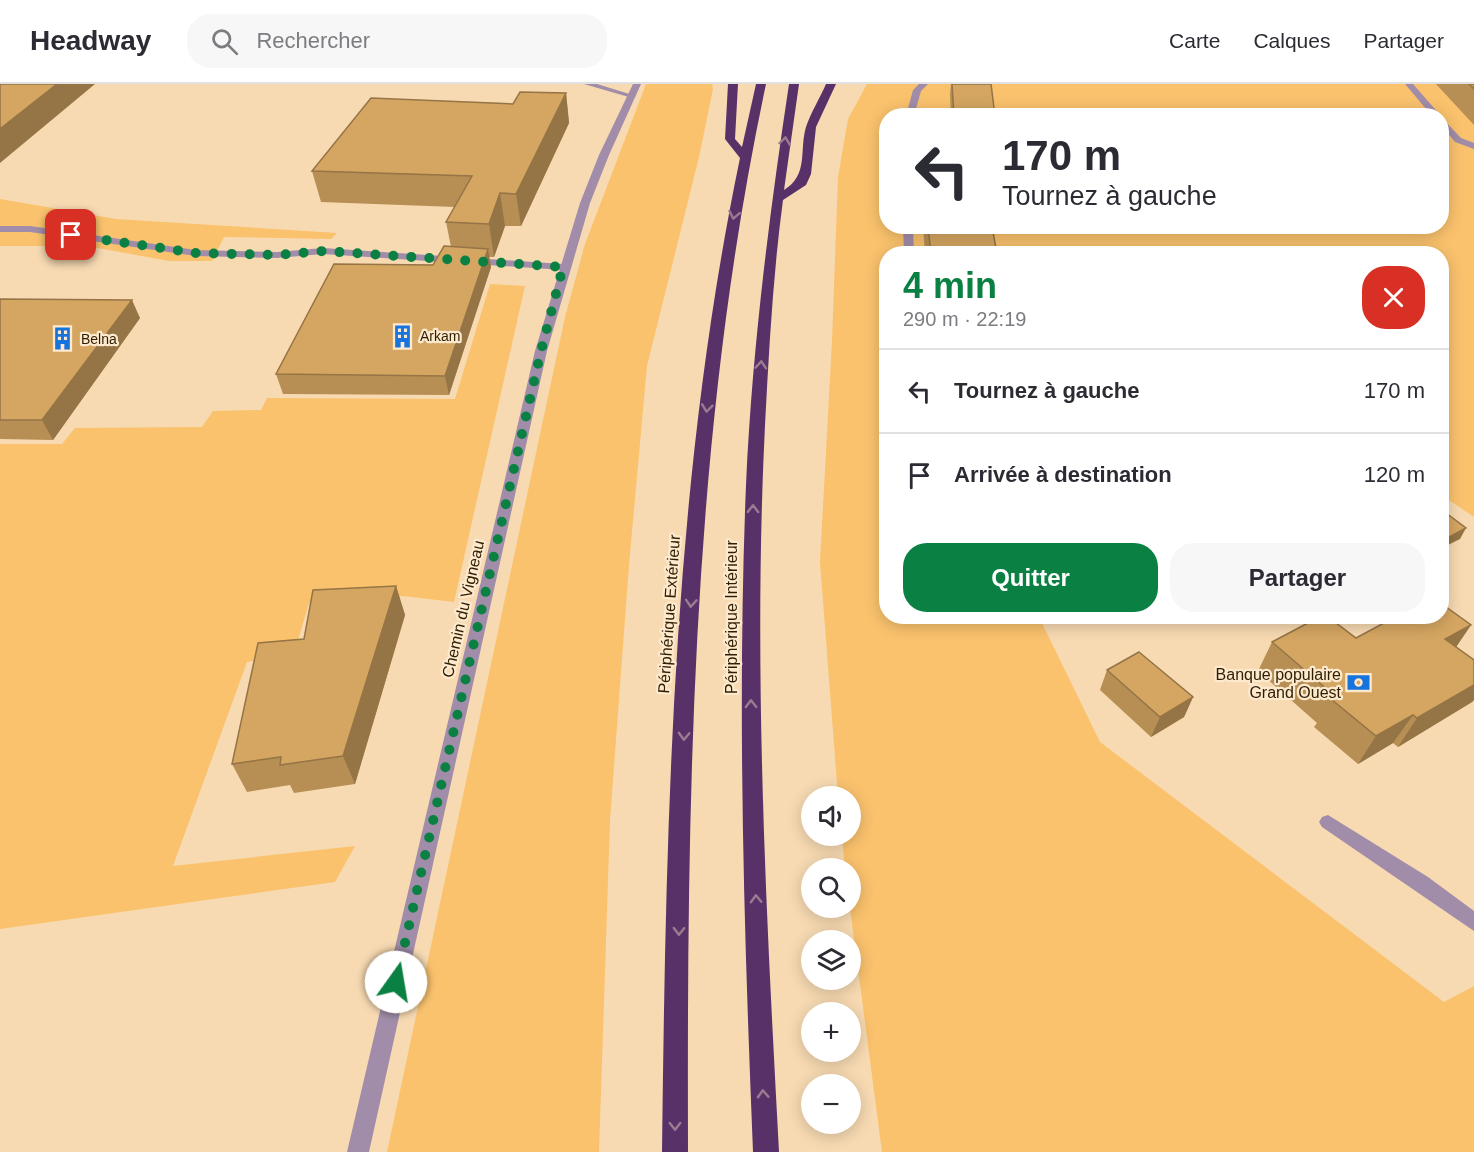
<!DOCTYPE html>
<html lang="fr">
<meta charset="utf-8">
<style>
body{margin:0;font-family:Helvetica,sans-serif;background:#f7f7f7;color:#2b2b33;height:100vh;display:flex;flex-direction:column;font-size:22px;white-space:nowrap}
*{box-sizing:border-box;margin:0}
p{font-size:20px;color:#7c7c81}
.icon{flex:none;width:33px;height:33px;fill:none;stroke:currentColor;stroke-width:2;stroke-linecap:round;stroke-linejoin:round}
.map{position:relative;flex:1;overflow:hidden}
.details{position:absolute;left:879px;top:162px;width:570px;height:378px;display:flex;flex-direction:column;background:#fff;border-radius:24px;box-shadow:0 3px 15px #0003}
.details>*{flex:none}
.top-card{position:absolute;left:879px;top:24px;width:570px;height:126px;border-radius:24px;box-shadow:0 3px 15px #0003;background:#fff;color:#2b2b33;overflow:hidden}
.controls{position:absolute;left:801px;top:702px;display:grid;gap:12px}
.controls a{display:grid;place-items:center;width:60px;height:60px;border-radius:50%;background:#fff;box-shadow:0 3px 15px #0003;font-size:30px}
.pin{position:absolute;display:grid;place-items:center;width:51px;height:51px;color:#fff;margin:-26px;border-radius:12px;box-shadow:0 3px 9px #0006}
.me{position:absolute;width:66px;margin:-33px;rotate:13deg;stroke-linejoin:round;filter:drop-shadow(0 0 4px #0008)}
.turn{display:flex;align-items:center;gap:21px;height:126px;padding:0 24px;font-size:27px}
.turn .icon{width:78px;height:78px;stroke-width:2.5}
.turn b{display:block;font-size:42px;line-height:51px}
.round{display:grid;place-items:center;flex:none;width:63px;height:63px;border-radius:24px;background:#f7f7f7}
.headline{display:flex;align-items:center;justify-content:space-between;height:102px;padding:0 24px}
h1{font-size:36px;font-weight:700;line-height:45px;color:#0b8043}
.button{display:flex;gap:12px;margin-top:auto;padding:12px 24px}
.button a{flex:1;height:69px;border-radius:24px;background:#0b8043;color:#fff;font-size:24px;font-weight:700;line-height:69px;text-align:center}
.button a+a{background:#f7f7f7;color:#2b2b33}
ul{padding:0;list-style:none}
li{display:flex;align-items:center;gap:18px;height:84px;padding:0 24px;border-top:2px solid #e1e1e2}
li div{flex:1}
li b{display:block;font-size:22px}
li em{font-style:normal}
header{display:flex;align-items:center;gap:36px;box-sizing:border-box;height:84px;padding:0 30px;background:#fff;border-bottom:2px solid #e1e1e2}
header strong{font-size:28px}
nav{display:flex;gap:33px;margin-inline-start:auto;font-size:21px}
.search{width:420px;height:54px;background:#f7f7f7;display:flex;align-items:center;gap:15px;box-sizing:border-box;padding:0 21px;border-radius:24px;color:#7c7c81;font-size:22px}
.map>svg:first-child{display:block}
.green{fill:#fac26d;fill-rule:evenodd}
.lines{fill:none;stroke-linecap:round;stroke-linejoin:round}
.lane{fill:#a18da9;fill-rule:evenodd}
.street{fill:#a18da9;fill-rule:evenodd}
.highway{fill:#593169;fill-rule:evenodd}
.wall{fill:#b78f54}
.shaded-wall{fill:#957445}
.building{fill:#d5a662;stroke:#957445;stroke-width:1.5}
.oneway{stroke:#9b7b91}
.route{stroke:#0b8043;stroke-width:10;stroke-dasharray:0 18}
.labels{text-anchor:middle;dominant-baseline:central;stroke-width:4.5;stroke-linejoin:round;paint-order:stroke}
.far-poi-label{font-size:14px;fill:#301e01;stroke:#fde9ce;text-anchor:start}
.street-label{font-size:16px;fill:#301e01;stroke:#fde9ce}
.poi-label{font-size:16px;fill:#301e01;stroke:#fde9ce;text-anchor:end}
</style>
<header>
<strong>Headway</strong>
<div class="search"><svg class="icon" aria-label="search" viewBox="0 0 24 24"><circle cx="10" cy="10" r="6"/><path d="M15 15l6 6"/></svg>Rechercher</div>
<nav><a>Carte</a><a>Calques</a><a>Partager</a></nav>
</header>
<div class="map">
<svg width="1474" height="1068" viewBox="0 0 1474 1068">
<rect width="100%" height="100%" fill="#f7dab2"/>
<g class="green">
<path d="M 646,0 L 712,0 L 713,5 L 699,73 L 647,282 L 629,481 L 610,736 L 599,1068 L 387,1068 L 565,233 L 585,160 Z"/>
<path d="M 867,0 L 1474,0 L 1474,433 L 1446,414 L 1442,415 L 1442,170 L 886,170 L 886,532 L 1039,533 L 1100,658 L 1444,918 L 1474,902 L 1474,1068 L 882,1068 L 850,824 L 850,784 L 845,784 L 842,752 L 850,752 L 850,712 L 838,712 L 820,478 L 832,257 L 838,93 L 848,35 ZM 886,32 L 1442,32 L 1442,142 L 886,142 Z"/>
<path d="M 0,115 L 116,135 L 337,149 L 331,155 L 224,153 L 212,177 L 169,177 L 87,162 L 0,162 Z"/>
<path d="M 490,200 L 525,202 L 454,518 L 403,512 L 309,519 L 294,570 L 247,578 L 173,782 L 355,762 L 335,798 L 0,845 L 0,360 L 62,360 L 75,344 L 202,343 L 213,327 L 261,326 L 267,314 L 455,315 Z"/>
</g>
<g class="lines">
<g class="lane">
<path d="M 584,0 L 597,0 L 636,12 L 632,14 Z"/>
<path d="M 919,0 L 928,0 L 921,7 L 914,32 L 906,32 L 913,6 Z"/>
<path d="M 1405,0 L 1413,0 L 1441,32 L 1432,32 Z"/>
<path d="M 1442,34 L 1461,54 L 1474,59 L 1474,65 L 1455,58 L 1442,42 Z"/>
<path d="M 0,142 L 30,142 L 196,166 L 277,168 L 323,164 L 563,180 L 568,183 L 563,186 L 323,170 L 277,174 L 196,172 L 30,148 L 0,148 Z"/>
<path d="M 903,142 L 913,142 L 914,170 L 904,170 Z"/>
<path d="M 1328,731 L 1428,793 L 1474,827 L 1474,847 L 1322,743 L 1319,738 L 1322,733 Z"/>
</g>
<path class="street" d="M 633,0 L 641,0 L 609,71 L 590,119 L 547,267 L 369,1068 L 347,1068 L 535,267 L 580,119 L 599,71 Z"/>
<g class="highway">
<path d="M 728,0 L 738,0 L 735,55 L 742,63 L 756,0 L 766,0 C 691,352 687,710 688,1068 L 662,1068 C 666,736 672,401 740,74 L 725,55 Z"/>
<path d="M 789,0 L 799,0 L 784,106 C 809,91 799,66 806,43 C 811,28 820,14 826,0 L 836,0 L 816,43 L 811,90 L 806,101 L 783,116 C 773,190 769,266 765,341 C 753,583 766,826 779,1068 L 753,1068 C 744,846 737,623 746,401 C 752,266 769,133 789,0 Z"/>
</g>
</g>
<g class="wall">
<path d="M 951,0 L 991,0 L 995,32 L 951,32 L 950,10 Z"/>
<path d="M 1436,0 L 1474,0 L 1474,41 Z"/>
<path d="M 566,9 L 569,39 L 521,142 L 505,142 L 494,173 L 489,173 L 491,183 L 449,311 L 283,310 L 276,290 L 433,181 L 451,163 L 446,138 L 455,123 L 321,118 L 312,87 L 513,20 Z"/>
<path d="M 923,142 L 992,142 L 997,170 L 925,170 Z"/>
<path d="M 0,215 L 140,234 L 53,356 L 0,355 Z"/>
<path d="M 396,502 L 405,531 L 355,700 L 294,709 L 290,701 L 247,708 L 232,680 L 304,555 Z"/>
<path d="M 1471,541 L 1456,563 L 1474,576 L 1474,616 L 1472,618 L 1398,663 L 1393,659 L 1358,680 L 1314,643 L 1317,639 L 1258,587 L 1272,558 L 1356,554 Z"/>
<path d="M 1107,586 L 1193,613 L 1184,633 L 1151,653 L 1100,606 Z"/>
</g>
<g class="shaded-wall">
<path d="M 57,0 L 95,0 L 0,79 L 0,45 Z"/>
<path d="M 566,9 L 569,39 L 521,142 L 516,110 Z"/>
<path d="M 500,109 L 505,142 L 494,173 L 489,140 Z"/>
<path d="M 488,165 L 491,183 L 449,311 L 445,292 Z"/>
<path d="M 132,216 L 140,234 L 53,356 L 42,336 Z"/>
<path d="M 1466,444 L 1460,455 L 1442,464 L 1442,457 Z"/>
<path d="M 396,502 L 405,531 L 355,700 L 343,672 Z"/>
<path d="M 1471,541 L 1452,569 L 1445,555 Z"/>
<path d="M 1474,601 L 1474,616 L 1472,618 L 1398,663 L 1417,634 Z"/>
<path d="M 1193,613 L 1184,633 L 1151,653 L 1160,633 Z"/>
<path d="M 1413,631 L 1393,659 L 1358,680 L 1376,652 Z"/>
</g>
<g class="building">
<path d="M 0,0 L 57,0 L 0,45 Z"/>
<path d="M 952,0 L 991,0 L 995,32 L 954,32 Z"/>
<path d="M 1469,0 L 1474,0 L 1474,5 Z"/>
<path d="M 520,8 L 566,9 L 516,110 L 500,109 L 489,140 L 446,138 L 472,92 L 312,87 L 371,14 L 513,20 Z"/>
<path d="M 928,142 L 992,142 L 997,170 L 931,170 Z"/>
<path d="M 444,162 L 488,165 L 445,292 L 276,290 L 334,180 L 433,181 Z"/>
<path d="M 0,215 L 132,216 L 42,336 L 0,336 Z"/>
<path d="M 1442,426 L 1466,444 L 1442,457 Z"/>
<path d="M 396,502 L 343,672 L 280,681 L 281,673 L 232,680 L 258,559 L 304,555 L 313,506 Z"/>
<path d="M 1442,520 L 1471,541 L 1445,555 L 1474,576 L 1474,601 L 1417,634 L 1413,631 L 1376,652 L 1331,615 L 1336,613 L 1272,558 L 1321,532 L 1327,532 L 1356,554 L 1397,532 L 1442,532 Z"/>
<path d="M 1139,568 L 1193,613 L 1160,633 L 1107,586 Z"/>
</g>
<defs><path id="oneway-chevron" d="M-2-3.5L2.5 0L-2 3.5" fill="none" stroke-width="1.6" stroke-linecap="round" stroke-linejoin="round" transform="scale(1.5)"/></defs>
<g class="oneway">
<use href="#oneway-chevron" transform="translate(785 57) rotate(-82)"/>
<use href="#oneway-chevron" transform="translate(734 131) rotate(101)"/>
<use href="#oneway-chevron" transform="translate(761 281) rotate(-86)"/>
<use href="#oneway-chevron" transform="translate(707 324) rotate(97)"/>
<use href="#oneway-chevron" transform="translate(753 425) rotate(-89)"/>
<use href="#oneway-chevron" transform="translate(691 519) rotate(94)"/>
<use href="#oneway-chevron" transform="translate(751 620) rotate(-91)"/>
<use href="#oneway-chevron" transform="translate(684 652) rotate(92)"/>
<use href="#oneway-chevron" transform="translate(756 815) rotate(-92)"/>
<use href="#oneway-chevron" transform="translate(679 847) rotate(91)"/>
<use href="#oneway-chevron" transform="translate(763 1010) rotate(-93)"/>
<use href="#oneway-chevron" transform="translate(675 1042) rotate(90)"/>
</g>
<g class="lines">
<path class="route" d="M 71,151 L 196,169 L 277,171 L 323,167 L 563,183 L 541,267 L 396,898"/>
</g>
<defs>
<symbol id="building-bare" viewBox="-9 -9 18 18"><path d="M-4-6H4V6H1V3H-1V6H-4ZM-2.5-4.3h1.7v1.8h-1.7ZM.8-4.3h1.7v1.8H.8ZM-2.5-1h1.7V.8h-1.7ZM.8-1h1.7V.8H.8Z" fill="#1874dd" stroke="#fde9ce" stroke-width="2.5" paint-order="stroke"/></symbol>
<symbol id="bank-bare" viewBox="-9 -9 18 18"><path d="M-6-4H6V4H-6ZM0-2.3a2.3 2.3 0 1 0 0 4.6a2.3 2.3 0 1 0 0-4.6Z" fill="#1874dd" stroke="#fde9ce" stroke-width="2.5" paint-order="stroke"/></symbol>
</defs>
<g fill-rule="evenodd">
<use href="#building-bare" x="386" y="236" width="33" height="33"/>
<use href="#building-bare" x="46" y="238" width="33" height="33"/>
<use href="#bank-bare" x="1342" y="582" width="33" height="33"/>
</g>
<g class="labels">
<g class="far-poi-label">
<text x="420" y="252">Arkam</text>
<text x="81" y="255">Belna</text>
</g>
<g class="street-label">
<text transform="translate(463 525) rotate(-77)">Chemin du Vigneau</text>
<text transform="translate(669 530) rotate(-86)">Périphérique Extérieur</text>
<text transform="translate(731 533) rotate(-90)">Périphérique Intérieur</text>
</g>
<g class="poi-label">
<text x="1341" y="590">Banque populaire<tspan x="1341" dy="18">Grand Ouest</tspan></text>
</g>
</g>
</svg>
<div class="controls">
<a><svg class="icon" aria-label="sound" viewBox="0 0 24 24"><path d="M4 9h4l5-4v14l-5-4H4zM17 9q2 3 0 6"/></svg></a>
<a><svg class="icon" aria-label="search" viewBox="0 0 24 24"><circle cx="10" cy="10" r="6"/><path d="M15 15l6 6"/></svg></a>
<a><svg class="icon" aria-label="layers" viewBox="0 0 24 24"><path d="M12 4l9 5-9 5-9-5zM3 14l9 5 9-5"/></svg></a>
<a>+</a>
<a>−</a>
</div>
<div class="pin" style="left:71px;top:151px;background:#d93025"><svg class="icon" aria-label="arrive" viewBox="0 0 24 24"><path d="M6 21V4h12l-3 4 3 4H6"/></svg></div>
<svg class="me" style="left:396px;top:898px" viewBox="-20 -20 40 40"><circle r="19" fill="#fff"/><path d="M0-13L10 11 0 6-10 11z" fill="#0b8043"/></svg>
<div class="top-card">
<div class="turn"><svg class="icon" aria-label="left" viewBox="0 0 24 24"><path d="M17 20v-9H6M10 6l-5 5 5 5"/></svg><div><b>170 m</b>Tournez à gauche</div></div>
</div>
<section class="details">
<div class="headline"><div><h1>4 min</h1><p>290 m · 22:19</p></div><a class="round" style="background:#d93025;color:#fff"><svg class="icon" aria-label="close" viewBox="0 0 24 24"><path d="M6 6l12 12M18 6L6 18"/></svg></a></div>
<ul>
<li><svg class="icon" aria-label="left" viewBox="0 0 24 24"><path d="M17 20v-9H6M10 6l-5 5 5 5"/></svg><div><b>Tournez à gauche</b></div><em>170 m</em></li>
<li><svg class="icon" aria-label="arrive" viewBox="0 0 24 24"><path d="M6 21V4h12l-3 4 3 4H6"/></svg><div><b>Arrivée à destination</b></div><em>120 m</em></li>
</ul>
<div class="button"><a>Quitter</a><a>Partager</a></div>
</section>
</div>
